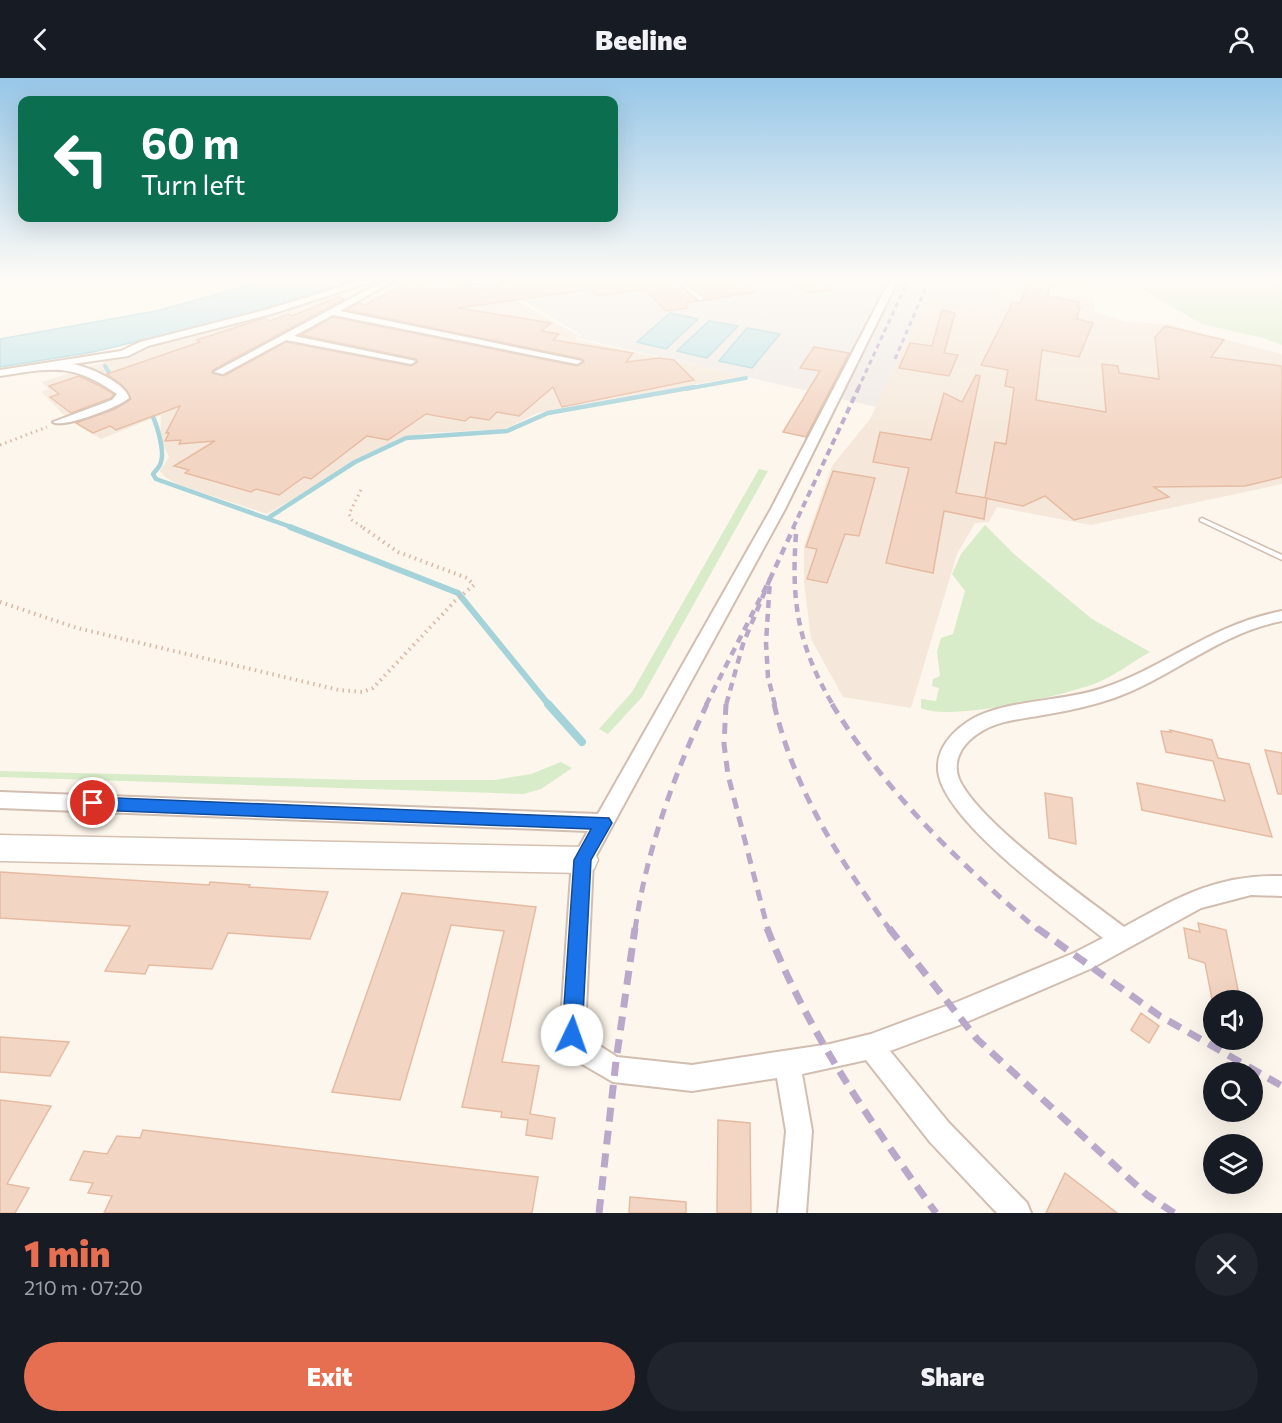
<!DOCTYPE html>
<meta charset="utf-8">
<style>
body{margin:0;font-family:Commissioner,sans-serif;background:#20242c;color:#f1f3f6;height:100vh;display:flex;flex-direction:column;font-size:22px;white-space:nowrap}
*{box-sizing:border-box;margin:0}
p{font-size:20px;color:#9ea1a6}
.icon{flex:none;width:33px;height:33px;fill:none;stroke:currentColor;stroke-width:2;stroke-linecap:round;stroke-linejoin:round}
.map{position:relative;height:1135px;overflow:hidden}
.sheet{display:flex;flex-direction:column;background:#171b24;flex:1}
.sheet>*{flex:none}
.guide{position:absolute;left:18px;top:18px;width:600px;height:126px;border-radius:12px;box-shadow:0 6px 24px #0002;background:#0b6e4f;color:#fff;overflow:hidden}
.controls{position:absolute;left:1203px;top:912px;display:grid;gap:12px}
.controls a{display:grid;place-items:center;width:60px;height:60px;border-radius:50%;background:#171b24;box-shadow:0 6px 24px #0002;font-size:30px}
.pin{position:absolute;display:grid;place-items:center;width:51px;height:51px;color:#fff;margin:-26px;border:3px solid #fff;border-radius:50%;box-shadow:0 2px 6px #0007}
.me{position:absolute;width:66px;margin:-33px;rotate:3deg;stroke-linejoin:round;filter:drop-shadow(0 0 4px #0008)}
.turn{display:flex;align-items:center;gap:21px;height:126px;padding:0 24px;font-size:27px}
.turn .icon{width:78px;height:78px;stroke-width:2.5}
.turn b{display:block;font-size:42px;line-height:51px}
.round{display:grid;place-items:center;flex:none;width:63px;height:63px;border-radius:32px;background:#20242c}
.headline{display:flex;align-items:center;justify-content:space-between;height:102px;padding:0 24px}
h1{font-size:36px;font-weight:800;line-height:45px;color:#e76f51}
.action{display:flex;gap:12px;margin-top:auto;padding:12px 24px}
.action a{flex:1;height:69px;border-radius:36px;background:#e76f51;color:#fff;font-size:24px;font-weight:800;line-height:69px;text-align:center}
.action a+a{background:#20242c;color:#f1f3f6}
header{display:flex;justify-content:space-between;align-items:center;height:78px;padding:0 24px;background:#171b24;font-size:27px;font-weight:800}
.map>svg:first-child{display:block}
.residential{fill:#f5e8da}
.industrial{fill:#efe9e4}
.green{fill:#d8ecc9}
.water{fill:#bfe3e8;stroke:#a5d3da;stroke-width:1.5}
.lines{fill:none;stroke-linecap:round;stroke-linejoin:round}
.stream-far3{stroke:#a5d3da;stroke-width:4}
.stream-far2{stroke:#a5d3da;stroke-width:4.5}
.stream-far1{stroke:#a5d3da;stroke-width:6}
.stream{stroke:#a5d3da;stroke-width:8}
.building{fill:#f3d5c3;stroke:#e6bba3;stroke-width:1.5}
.lane-casing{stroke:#d1beb0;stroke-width:3}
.street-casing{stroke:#d1beb0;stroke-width:4}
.secondary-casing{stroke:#d6c0b0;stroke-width:3}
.path-far1{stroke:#d9b8a5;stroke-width:3;stroke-dasharray:1.5 4;stroke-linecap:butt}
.path{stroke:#d9b8a5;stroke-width:4;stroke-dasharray:1.5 4.5;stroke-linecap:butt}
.lane{fill:#fff;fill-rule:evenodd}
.street{fill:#fff;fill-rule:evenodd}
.secondary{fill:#fff;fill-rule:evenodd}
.rail-far4{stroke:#b9a8c9;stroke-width:3;stroke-dasharray:5 4;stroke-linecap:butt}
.rail-far3{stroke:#b9a8c9;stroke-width:4;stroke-dasharray:7 4.5;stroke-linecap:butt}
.rail-far2{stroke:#b9a8c9;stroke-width:4.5;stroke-dasharray:8 6;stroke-linecap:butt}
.rail-far1{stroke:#b9a8c9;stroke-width:5;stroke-dasharray:11 8;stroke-linecap:butt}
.rail{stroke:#b9a8c9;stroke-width:7;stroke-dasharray:14 9;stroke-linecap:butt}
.route{fill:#1a73e8;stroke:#114b97;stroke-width:1.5}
</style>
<header><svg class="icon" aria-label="back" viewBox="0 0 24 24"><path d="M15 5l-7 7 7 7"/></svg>Beeline<svg class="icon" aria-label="person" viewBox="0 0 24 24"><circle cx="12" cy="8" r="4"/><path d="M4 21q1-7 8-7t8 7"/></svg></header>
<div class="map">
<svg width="1282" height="1135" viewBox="0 0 1282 1135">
<rect width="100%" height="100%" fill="#fdf6ec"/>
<g class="residential">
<path d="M 385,200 L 430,200 L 509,212 L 518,223 L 578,258 L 575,261 L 743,298 L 556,331 L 535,336 L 505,351 L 427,355 L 398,361 L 267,436 L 179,407 L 165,399 L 160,393 L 169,379 L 160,361 L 161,337 L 101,361 L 70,343 L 41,314 L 48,311 L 42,304 L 173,262 L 343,214 Z"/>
<path d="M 985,200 L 1090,200 L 1096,202 L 1094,233 L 1125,244 L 1167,246 L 1282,276 L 1282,406 L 1091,447 L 997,429 L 989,444 L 975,445 L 957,476 L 911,630 L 843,619 L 811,561 L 804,504 L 804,468 L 832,388 L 870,341 L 928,220 L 979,228 L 1000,221 Z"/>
</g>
<path class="industrial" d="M 510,200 L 985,200 L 1001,221 L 979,228 L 928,220 L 876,329 L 578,260 L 582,257 L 522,222 Z"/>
<g class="green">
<path d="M 1116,200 L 1261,200 L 1282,208 L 1282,267 L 1263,260 L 1202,246 L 1130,204 Z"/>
<path d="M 759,391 L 768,393 L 642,619 L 608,656 L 599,651 L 632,614 Z"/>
<path d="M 985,447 L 1014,476 L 1092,541 L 1150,574 C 1132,584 1113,599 1094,606 C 1061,618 951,644 921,630 L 921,621 L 936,623 L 939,610 L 932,608 L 933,601 L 940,598 L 937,574 L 941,560 L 953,556 L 965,513 L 952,496 L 961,476 Z"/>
<path d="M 561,684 L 572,690 L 541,711 L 524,716 L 0,699 L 0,693 L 360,702 L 494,702 L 531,696 Z"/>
</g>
<g class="water">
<path d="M 277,200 L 360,200 L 239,239 L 93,274 L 0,289 L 0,261 L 156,233 Z"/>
<path d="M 670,235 L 698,241 L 666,271 L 637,264 Z"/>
<path d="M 709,243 L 738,248 L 707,280 L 677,273 Z"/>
<path d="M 747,250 L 780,256 L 752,290 L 719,283 Z"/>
</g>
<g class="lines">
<g class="stream-far3">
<path d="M 105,288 L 113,301 L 124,311"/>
<path d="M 686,311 L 746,300"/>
</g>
<g class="stream-far2">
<path d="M 122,309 L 132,318"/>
<path d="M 149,332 C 156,341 165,373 161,384 C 160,389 156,392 153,396 L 156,401 L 294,450"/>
<path d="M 268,440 L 355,384 L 406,360 L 507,353 L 548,335 L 694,309"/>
</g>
<path class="stream-far1" d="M 290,449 L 458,515 L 549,627"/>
<path class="stream" d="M 548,626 L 582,664"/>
</g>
<g class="building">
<path d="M 416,200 L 492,212 L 492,208 L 499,208 L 504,203 L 497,200 L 672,200 L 697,223 L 687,225 L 687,230 L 666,233 L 645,211 L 598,218 L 592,211 L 458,230 L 551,245 L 541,253 L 559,256 L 553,262 L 633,275 L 626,284 L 659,280 L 674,282 L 694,302 L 562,329 L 553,309 L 519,338 L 497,334 L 489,342 L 470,339 L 465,343 L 426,336 L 388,362 L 367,358 L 311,401 L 304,399 L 279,417 L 256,411 L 251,414 L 185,395 L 189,392 L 174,388 L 215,363 L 179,366 L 181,362 L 165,363 L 169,355 L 166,355 L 180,328 L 116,352 L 110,348 L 93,355 L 76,345 L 115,331 L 131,321 L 122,307 L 107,296 L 200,264 L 197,262 L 264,240 L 270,243 L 288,236 L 292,238 L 338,219 L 344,221 L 213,292 L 212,295 L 224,298 L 286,264 L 411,288 L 418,284 L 416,281 L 301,257 L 333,239 L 577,288 L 584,284 L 582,281 L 346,232 L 358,225 L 365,227 Z"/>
<path d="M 681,200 L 736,200 L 755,214 L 705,222 Z"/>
<path d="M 785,200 L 812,200 L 830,212 L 807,215 Z"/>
<path d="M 1030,202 L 1052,205 L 1047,218 L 1079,224 L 1077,229 L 1080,229 L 1077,241 L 1093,245 L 1079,279 L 1042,272 L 1036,322 L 1106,334 L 1102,286 L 1118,288 L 1119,295 L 1159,301 L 1155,259 L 1165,248 L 1224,262 L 1211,279 L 1282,288 L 1282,399 L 1245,408 L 1154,409 L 1169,419 L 1074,442 L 1045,418 L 1023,428 L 985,420 L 995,364 L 1006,366 L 1014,310 L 1005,308 L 1008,292 L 981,287 L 1013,224 L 1020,225 Z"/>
<path d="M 942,232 L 955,235 L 944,275 L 958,277 L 949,298 L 899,290 L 910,265 L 932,268 Z"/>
<path d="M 814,269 L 849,275 L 806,359 L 783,354 L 820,293 L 800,290 Z"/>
<path d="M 976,297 L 980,298 L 956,415 L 987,420 L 984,441 L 944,433 L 933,495 L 886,485 L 909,390 L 873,384 L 880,354 L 931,362 L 944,315 L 962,324 Z"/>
<path d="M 79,298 L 100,308 L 114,316 L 111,320 L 71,335 L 50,319 L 59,316 L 49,308 Z"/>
<path d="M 833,393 L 875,400 L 859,458 L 845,456 L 827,505 L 807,501 L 817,471 L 806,469 Z"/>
<path d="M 1170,652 L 1212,662 L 1218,680 L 1249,686 L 1272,759 L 1142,732 L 1137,705 L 1225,723 L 1213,683 L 1166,674 L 1161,653 L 1171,654 Z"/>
<path d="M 1265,672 L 1282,675 L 1282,716 L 1278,716 Z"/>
<path d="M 1045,715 L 1072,720 L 1076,766 L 1049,760 Z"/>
<path d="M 0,794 L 209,807 L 210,804 L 250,807 L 249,809 L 328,814 L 310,861 L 228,855 L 212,891 L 149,887 L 145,896 L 105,893 L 130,848 L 0,840 Z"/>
<path d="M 402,815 L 536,829 L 502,984 L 539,988 L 530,1036 L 555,1040 L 552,1061 L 526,1057 L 528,1042 L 501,1039 L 502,1034 L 462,1029 L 504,853 L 451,847 L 400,1022 L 332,1014 Z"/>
<path d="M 1198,845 L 1226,852 L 1240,922 L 1212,921 L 1205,885 L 1189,880 L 1184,850 L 1200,854 Z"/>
<path d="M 1141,935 L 1159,948 L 1149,965 L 1131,952 Z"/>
<path d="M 0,959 L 69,964 L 50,998 L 0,994 Z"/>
<path d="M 0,1022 L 51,1028 L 7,1106 L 29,1110 L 15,1135 L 0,1135 Z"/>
<path d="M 718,1042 L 750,1045 L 751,1135 L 717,1135 Z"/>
<path d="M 143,1052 L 538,1099 L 532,1135 L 104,1135 L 112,1118 L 88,1115 L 93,1105 L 70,1102 L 84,1073 L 107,1076 L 117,1058 L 140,1060 Z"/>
<path d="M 1065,1095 L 1117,1135 L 1046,1135 Z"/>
<path d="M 630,1119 L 686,1124 L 686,1135 L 629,1135 Z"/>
</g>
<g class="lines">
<defs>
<g id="lane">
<path d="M 674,200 L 678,200 L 703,220 L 703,222 L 699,222 Z"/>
<path d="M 749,200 L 753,200 L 757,203 L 753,204 Z"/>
<path d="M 1202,440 L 1282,477 L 1282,482 L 1200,443 L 1200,441 Z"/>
</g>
<g id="street">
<path d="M 370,200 L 382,200 L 275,235 L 148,268 L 128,278 L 73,286 C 88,289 125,304 129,320 C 120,329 61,351 53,344 L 112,322 L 117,316 C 72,284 51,290 0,298 L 0,292 L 121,273 L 140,264 L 269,231 Z"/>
<path d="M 389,200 L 399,200 L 340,233 L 582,283 L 577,286 L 333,237 L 294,258 L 416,283 L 411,286 L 286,262 L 223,296 L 214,294 Z"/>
<path d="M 440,200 L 487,200 L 502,203 L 498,206 L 444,203 Z"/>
<path d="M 891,200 L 899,200 L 785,431 L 593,783 L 585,952 L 600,968 L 617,979 L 692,987 L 830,966 L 871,956 L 957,924 L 1074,875 L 1103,860 C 1061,827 951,748 939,698 C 933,672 954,651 974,640 C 1011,621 1063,624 1103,610 C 1168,588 1210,547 1282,533 L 1282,543 C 1219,555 1173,599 1114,620 C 1091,628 1067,633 1043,637 C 1023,641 1000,642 982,653 C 965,663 951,680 959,701 C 978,744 1083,818 1124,849 C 1178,819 1218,796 1282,798 L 1282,818 L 1251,817 L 1201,830 L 1090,891 L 957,948 L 890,973 L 949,1045 L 1027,1125 L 1031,1135 L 997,1135 L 930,1064 L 866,982 L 802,996 L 812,1053 L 806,1135 L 778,1135 L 786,1053 L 777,1000 L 692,1013 L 613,1004 L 582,986 L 563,966 L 560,957 L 572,782 L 588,753 L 0,730 L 0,714 L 598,736 L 771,431 Z"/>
</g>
<path id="secondary" d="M 0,757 L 583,769 L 594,773 L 598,782 L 594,791 L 583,795 L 0,783 Z"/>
</defs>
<use href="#lane" class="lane-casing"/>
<use href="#street" class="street-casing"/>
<use href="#secondary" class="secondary-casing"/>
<g class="path-far1">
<path d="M 0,367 L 47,349"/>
<path d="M 361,412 L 349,436 L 352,442 L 364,450"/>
</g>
<path class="path" d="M 0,524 L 77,550 L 339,612 L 363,614 L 373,610 L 455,523 L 474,507 L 467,500 L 398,474 L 362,449"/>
<use href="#lane" class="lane"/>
<use href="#street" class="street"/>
<use href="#secondary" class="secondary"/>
<g class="rail-far4">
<path d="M 895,281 L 930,200"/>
<path d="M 858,311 L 909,200"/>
</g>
<path class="rail-far3" d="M 793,450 L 859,309"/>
<g class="rail-far2">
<path d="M 796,456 C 791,524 798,568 833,627"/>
<path d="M 706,627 L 770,501 L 743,566 L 726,627"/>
<path d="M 775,627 L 768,599 L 766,565 L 770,501 L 794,449"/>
</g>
<g class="rail-far1">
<path d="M 726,626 L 724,666 L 728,697 L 768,852"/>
<path d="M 774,626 C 795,714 838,779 890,852"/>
<path d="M 832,626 C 886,715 959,785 1038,852"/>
<path d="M 635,852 C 646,773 674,697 707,626"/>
</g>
<g class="rail">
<path d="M 767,850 C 807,954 872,1046 936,1135"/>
<path d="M 889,850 L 977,961 L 1147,1117 L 1174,1135"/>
<path d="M 1037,850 L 1160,938 L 1282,1008"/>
<path d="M 599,1135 L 616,983 L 635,850"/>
</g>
</g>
<linearGradient id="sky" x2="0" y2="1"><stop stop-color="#97c7e8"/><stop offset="0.56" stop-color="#fefbf6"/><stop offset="1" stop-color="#fefbf6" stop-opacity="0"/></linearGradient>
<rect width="1282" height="359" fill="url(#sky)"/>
<path class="route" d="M 93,719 L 609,740 L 612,745 L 591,782 L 582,957 L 579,964 L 572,967 L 565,964 L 562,957 L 574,782 L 591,751 L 93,732 L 87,730 L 85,725 L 87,720 Z"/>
</svg>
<div class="controls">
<a><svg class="icon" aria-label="sound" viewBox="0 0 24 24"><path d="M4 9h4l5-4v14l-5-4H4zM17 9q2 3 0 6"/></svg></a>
<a><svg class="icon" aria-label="search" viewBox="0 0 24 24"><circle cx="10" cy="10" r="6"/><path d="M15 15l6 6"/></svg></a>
<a><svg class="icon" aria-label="layers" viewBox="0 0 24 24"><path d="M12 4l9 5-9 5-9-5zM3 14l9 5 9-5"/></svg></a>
</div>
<div class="pin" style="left:93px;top:725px;background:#d93025"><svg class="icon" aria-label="arrive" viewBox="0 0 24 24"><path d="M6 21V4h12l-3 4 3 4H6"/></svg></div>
<svg class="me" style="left:572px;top:957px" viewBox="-20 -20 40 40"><circle r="19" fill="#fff"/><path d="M0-13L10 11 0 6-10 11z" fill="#1a73e8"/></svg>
<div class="guide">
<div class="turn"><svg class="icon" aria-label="left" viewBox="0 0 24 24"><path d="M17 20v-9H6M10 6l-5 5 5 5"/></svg><div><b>60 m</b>Turn left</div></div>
</div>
</div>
<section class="sheet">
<div class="headline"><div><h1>1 min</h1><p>210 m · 07:20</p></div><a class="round"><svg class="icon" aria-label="close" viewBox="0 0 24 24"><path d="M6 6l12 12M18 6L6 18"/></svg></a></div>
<div class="action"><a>Exit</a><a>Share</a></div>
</section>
